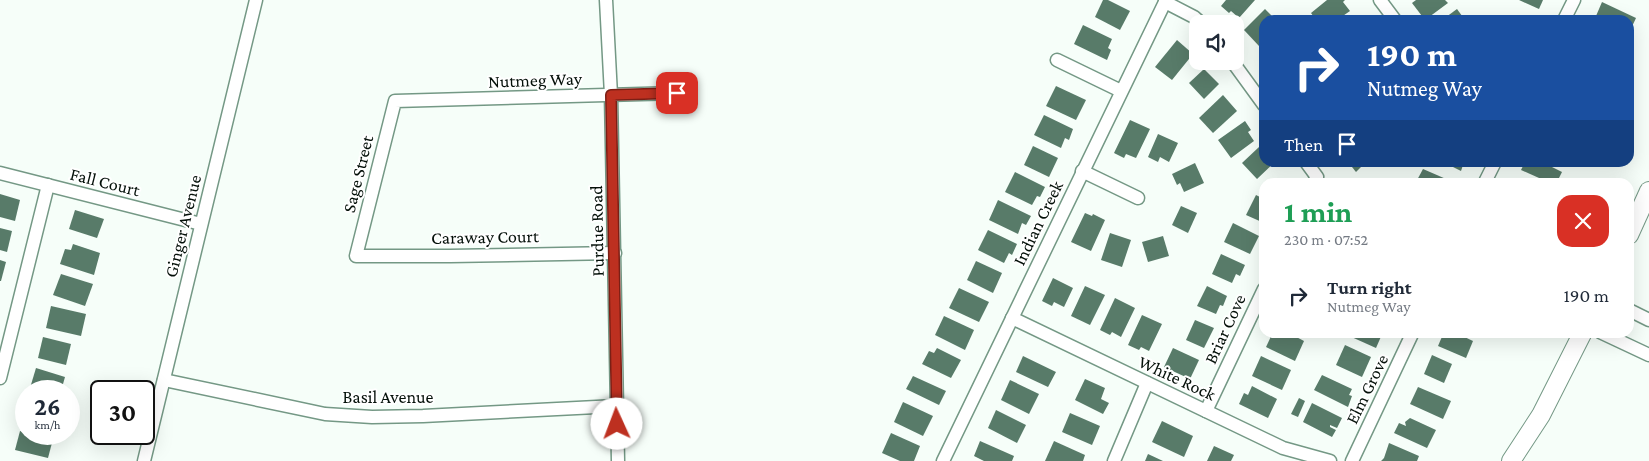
<!DOCTYPE html>
<meta charset="utf-8">
<style>
body{margin:0;font-family:"Crimson Pro",serif;background:#f6f6f7;color:#1f2937;height:100vh;display:flex;flex-direction:column;font-size:19px;white-space:nowrap}
*{box-sizing:border-box;margin:0}
p{font-size:16px;color:#747a83}
.icon{flex:none;width:28px;height:28px;fill:none;stroke:currentColor;stroke-width:2;stroke-linecap:round;stroke-linejoin:round}
.map{position:relative;flex:1;overflow:hidden}
.details{position:absolute;left:1259px;top:178px;width:375px;height:160px;display:flex;flex-direction:column;background:#fff;border-radius:15px;box-shadow:0 5px 20px #0002}
.details>*{flex:none}
.guide{position:absolute;left:1259px;top:15px;width:375px;height:152px;border-radius:15px;box-shadow:0 5px 20px #0002;background:#1a4fa0;color:#fff;overflow:hidden}
.fabs{position:absolute;left:1189px;top:15px;display:grid;gap:10px}
.fabs a{display:grid;place-items:center;width:55px;height:55px;border-radius:10px;background:#fff;box-shadow:0 5px 20px #0002;font-size:25px}
.speed{position:absolute;left:15px;top:380px;display:flex;gap:10px;font-size:25px;font-weight:700;text-align:center}
.speed>*{display:grid;place-content:center;width:65px;height:65px;border-radius:50%;background:#fff;box-shadow:0 5px 20px #0002;line-height:1}
.speed small{font-size:12px;font-weight:400}
.speed .limit{border:2px solid #111;border-radius:8px;background:#fff;color:#111}
.pin{position:absolute;display:grid;place-items:center;width:42px;height:42px;color:#fff;margin:-21px;border-radius:10px;box-shadow:0 2px 8px #0006}
.me{position:absolute;width:55px;margin:-28px;rotate:358deg;stroke-linejoin:round;filter:drop-shadow(0 0 4px #0008)}
.turn{display:flex;align-items:center;gap:18px;height:105px;padding:0 25px;font-size:22px}
.turn .icon{width:65px;height:65px;stroke-width:2.5}
.turn b{display:block;font-size:35px;line-height:42px}
.then{display:flex;align-items:center;height:48px;padding:0 25px;background:#0003;gap:10px;font-size:19px}
.round{display:grid;place-items:center;flex:none;width:52px;height:52px;border-radius:15px;background:#f6f6f7}
.head{display:flex;align-items:center;justify-content:space-between;height:85px;padding:0 25px}
h1{font-size:30px;font-weight:700;line-height:38px;color:#1e9e55}
ul{padding:0;list-style:none}
li{display:flex;align-items:center;gap:15px;height:65px;padding:0 25px}
li div{flex:1}
li b{display:block;font-size:19px}
li em{font-style:normal}
.map>svg:first-child{display:block}
.building{fill:#587b69}
.lines{fill:none;stroke-linecap:round;stroke-linejoin:round}
.street-casing{stroke:#749885;stroke-width:15}
.secondary-casing{stroke:#749885;stroke-width:20}
.street{stroke:#fff;stroke-width:12}
.secondary{stroke:#fff;stroke-width:18}
.route-casing{stroke:#7b1f15;stroke-width:12}
.route{stroke:#bd3020;stroke-width:9}
.labels{text-anchor:middle;dominant-baseline:central;stroke-width:4;stroke-linejoin:round;paint-order:stroke}
.street-label{font-size:18px;fill:#041009;stroke:#fff}
</style>
<div class="map">
<svg width="1649" height="461" viewBox="0 0 1649 461">
<rect width="100%" height="100%" fill="#f6fef9"/>
<g class="building">
<path d="M 1103,0 L 1108,0 L 1130,11 L 1120,30 L 1095,17 Z"/>
<path d="M 1226,0 L 1255,0 L 1239,18 L 1231,11 L 1229,13 L 1221,6 Z"/>
<path d="M 1327,0 L 1345,0 L 1343,2 L 1350,11 L 1337,20 L 1316,20 L 1311,13 Z"/>
<path d="M 1416,0 L 1445,0 L 1448,3 L 1425,20 L 1412,3 Z"/>
<path d="M 1519,0 L 1543,0 L 1539,9 Z"/>
<path d="M 1602,2 L 1636,18 L 1629,33 L 1629,20 L 1605,20 L 1596,16 Z"/>
<path d="M 1265,9 L 1276,20 L 1264,20 L 1264,41 L 1259,46 L 1244,30 Z"/>
<path d="M 1457,9 L 1465,20 L 1442,20 Z"/>
<path d="M 1083,25 L 1112,39 L 1108,48 L 1111,50 L 1107,60 L 1074,44 Z"/>
<path d="M 1177,40 L 1193,54 L 1172,80 L 1155,67 Z"/>
<path d="M 1204,69 L 1219,84 L 1204,99 L 1189,83 Z"/>
<path d="M 1056,86 L 1086,100 L 1076,120 L 1046,106 Z"/>
<path d="M 1223,95 L 1237,111 L 1213,133 L 1199,118 Z"/>
<path d="M 1044,115 L 1073,129 L 1069,140 L 1065,138 L 1061,148 L 1034,135 Z"/>
<path d="M 1130,120 L 1150,129 L 1136,158 L 1126,154 L 1124,158 L 1114,153 Z"/>
<path d="M 1245,121 L 1251,130 L 1248,132 L 1254,141 L 1231,158 L 1218,140 Z"/>
<path d="M 1158,134 L 1178,143 L 1169,162 L 1160,157 L 1158,162 L 1148,157 Z"/>
<path d="M 1033,146 L 1058,158 L 1049,177 L 1024,165 Z"/>
<path d="M 1259,147 L 1264,152 L 1264,162 L 1275,162 L 1257,179 L 1242,163 Z"/>
<path d="M 1348,162 L 1366,162 L 1356,172 Z"/>
<path d="M 1443,162 L 1464,162 L 1461,171 Z"/>
<path d="M 1525,162 L 1542,162 L 1562,172 L 1557,182 L 1548,182 L 1521,170 Z"/>
<path d="M 1195,163 L 1204,183 L 1184,192 L 1180,183 L 1177,185 L 1172,174 Z"/>
<path d="M 1423,169 L 1453,182 L 1416,182 Z"/>
<path d="M 1015,172 L 1045,187 L 1040,197 L 1037,196 L 1032,205 L 1005,192 Z"/>
<path d="M 0,194 L 20,200 L 15,221 L 0,217 Z"/>
<path d="M 1256,195 L 1264,199 L 1264,223 L 1246,215 Z"/>
<path d="M 998,200 L 1031,216 L 1026,225 L 1022,223 L 1018,234 L 989,220 Z"/>
<path d="M 1181,206 L 1197,213 L 1188,233 L 1172,225 Z"/>
<path d="M 75,210 L 104,219 L 97,238 L 69,229 Z"/>
<path d="M 1085,213 L 1092,216 L 1093,214 L 1105,220 L 1091,251 L 1071,242 Z"/>
<path d="M 1233,223 L 1259,236 L 1250,254 L 1224,242 Z"/>
<path d="M 0,228 L 12,231 L 7,252 L 0,250 Z"/>
<path d="M 988,230 L 1017,244 L 1012,255 L 1009,253 L 1004,263 L 978,250 Z"/>
<path d="M 1110,233 L 1131,240 L 1122,267 L 1101,260 Z"/>
<path d="M 1163,236 L 1169,256 L 1148,262 L 1142,242 Z"/>
<path d="M 73,244 L 100,253 L 94,275 L 60,264 L 65,249 L 71,250 Z"/>
<path d="M 1221,254 L 1245,265 L 1240,276 L 1236,274 L 1232,283 L 1212,274 Z"/>
<path d="M 0,260 L 6,262 L 1,281 L 0,281 Z"/>
<path d="M 976,261 L 1002,273 L 993,293 L 967,280 Z"/>
<path d="M 61,274 L 93,284 L 85,306 L 53,295 Z"/>
<path d="M 1053,278 L 1073,288 L 1064,307 L 1054,302 L 1052,306 L 1042,301 Z"/>
<path d="M 1085,286 L 1105,295 L 1090,325 L 1071,316 Z"/>
<path d="M 1207,286 L 1227,296 L 1223,306 L 1220,305 L 1216,314 L 1197,306 Z"/>
<path d="M 959,288 L 989,302 L 979,322 L 949,308 Z"/>
<path d="M 1115,298 L 1135,308 L 1121,337 L 1112,332 L 1110,335 L 1100,330 Z"/>
<path d="M 51,306 L 86,314 L 81,336 L 46,328 Z"/>
<path d="M 1142,315 L 1162,324 L 1149,351 L 1141,347 L 1139,350 L 1128,345 Z"/>
<path d="M 944,316 L 974,330 L 965,350 L 935,335 Z"/>
<path d="M 1195,320 L 1214,328 L 1204,348 L 1186,340 Z"/>
<path d="M 1273,332 L 1287,332 L 1304,341 L 1295,361 L 1266,347 Z"/>
<path d="M 1348,332 L 1383,332 L 1376,348 L 1347,335 Z"/>
<path d="M 1444,332 L 1454,332 L 1473,341 L 1466,358 L 1438,346 Z"/>
<path d="M 43,337 L 71,344 L 66,365 L 38,358 Z"/>
<path d="M 1345,345 L 1371,357 L 1362,377 L 1336,365 Z"/>
<path d="M 937,348 L 961,360 L 951,378 L 922,364 L 929,351 L 934,353 Z"/>
<path d="M 1173,348 L 1199,360 L 1190,379 L 1164,367 Z"/>
<path d="M 1432,355 L 1452,364 L 1444,383 L 1424,374 Z"/>
<path d="M 1023,356 L 1056,372 L 1048,387 L 1016,372 Z"/>
<path d="M 1261,356 L 1291,370 L 1282,390 L 1252,376 Z"/>
<path d="M 36,368 L 65,377 L 61,391 L 40,391 L 30,388 Z"/>
<path d="M 1322,375 L 1352,389 L 1349,395 L 1352,396 L 1348,407 L 1314,390 Z"/>
<path d="M 913,376 L 946,391 L 939,405 L 906,389 Z"/>
<path d="M 1085,379 L 1105,388 L 1101,399 L 1109,403 L 1103,414 L 1075,400 Z"/>
<path d="M 1010,380 L 1039,394 L 1029,414 L 1001,400 Z"/>
<path d="M 1252,386 L 1277,399 L 1268,418 L 1239,404 L 1244,393 L 1248,395 Z"/>
<path d="M 1418,387 L 1451,401 L 1443,419 L 1410,404 Z"/>
<path d="M 1299,398 L 1305,401 L 1298,417 L 1291,414 Z"/>
<path d="M 903,402 L 933,416 L 923,436 L 894,422 Z"/>
<path d="M 1312,403 L 1342,418 L 1337,428 L 1330,425 L 1330,427 L 1336,430 L 1332,437 L 1303,422 Z"/>
<path d="M 996,410 L 1026,425 L 1017,443 L 988,428 Z"/>
<path d="M 1070,413 L 1100,426 L 1092,445 L 1062,432 Z"/>
<path d="M 1410,418 L 1436,430 L 1427,448 L 1394,433 L 1399,423 L 1406,426 L 1405,422 Z"/>
<path d="M 1162,421 L 1193,436 L 1184,457 L 1152,442 Z"/>
<path d="M 20,431 L 53,439 L 48,458 L 15,450 Z"/>
<path d="M 891,433 L 920,446 L 914,461 L 900,461 L 882,453 Z"/>
<path d="M 980,441 L 1014,456 L 1012,461 L 984,461 L 974,456 Z"/>
<path d="M 1054,441 L 1085,455 L 1083,461 L 1045,461 Z"/>
<path d="M 1389,443 L 1419,456 L 1417,461 L 1381,461 L 1384,458 Z"/>
<path d="M 1214,446 L 1234,455 L 1231,461 L 1207,461 Z"/>
<path d="M 1148,454 L 1163,461 L 1145,461 Z"/>
</g>
<g class="lines">
<defs>
<g id="street">
<path d="M 606,0 L 611,95 L 618,461"/>
<path d="M 1380,0 L 1395,20"/>
<path d="M 1165,2 L 1194,17 L 1202,24"/>
<path d="M 1564,20 L 1574,0"/>
<path d="M 1057,60 L 1121,91"/>
<path d="M 1232,61 L 1264,105"/>
<path d="M 1306,162 L 1317,177 L 1314,182"/>
<path d="M 1082,171 L 1138,198"/>
<path d="M 0,173 L 201,224"/>
<path d="M 1485,182 L 1495,162"/>
<path d="M 615,253 L 450,256 L 356,256 L 395,101 L 677,93"/>
<path d="M 1629,310 L 1649,320"/>
<path d="M 1012,318 L 1283,448 L 1330,461"/>
<path d="M 1600,332 L 1649,355"/>
<path d="M 0,378 L 48,185"/>
<path d="M 164,380 L 325,414 L 372,417 L 423,416 L 616,406"/>
<path d="M 1206,411 L 1264,289"/>
<path d="M 144,461 L 256,0"/>
<path d="M 943,461 L 1166,0"/>
<path d="M 1114,461 L 1147,383"/>
<path d="M 1352,461 L 1413,332"/>
</g>
<g id="secondary">
<path d="M 1629,235 L 1649,191"/>
<path d="M 1511,461 L 1541,415 L 1583,332"/>
</g>
</defs>
<use href="#street" class="street-casing"/>
<use href="#secondary" class="secondary-casing"/>
<use href="#street" class="street"/>
<use href="#secondary" class="secondary"/>
</g>
<g class="lines">
<defs>
<path id="route" d="M 617,424 L 611,95 L 677,93"/>
</defs>
<use href="#route" class="route-casing"/>
<use href="#route" class="route"/>
</g>
<g class="labels">
<g class="street-label">
<text transform="translate(535 80) rotate(-2)">Nutmeg Way</text>
<text transform="translate(358 174) rotate(-76)">Sage Street</text>
<text transform="translate(105 182) rotate(14)">Fall Court</text>
<text transform="translate(1038 223) rotate(-64)">Indian Creek</text>
<text transform="translate(183 226) rotate(-76)">Ginger Avenue</text>
<text transform="translate(597 231) rotate(-91)">Purdue Road</text>
<text transform="translate(485 237) rotate(-1)">Caraway Court</text>
<text transform="translate(1225 329) rotate(-65)">Briar Cove</text>
<text transform="translate(1177 378) rotate(25)">White Rock</text>
<text transform="translate(1367 389) rotate(-64)">Elm Grove</text>
<text x="388" y="397">Basil Avenue</text>
</g>
</g>
</svg>
<div class="fabs">
<a><svg class="icon" aria-label="sound" viewBox="0 0 24 24"><path d="M4 9h4l5-4v14l-5-4H4zM17 9q2 3 0 6"/></svg></a>
</div>
<div class="speed"><div>26<small>km/h</small></div><div class="limit">30</div></div>
<div class="pin" style="left:677px;top:93px;background:#d93025"><svg class="icon" aria-label="arrive" viewBox="0 0 24 24"><path d="M6 21V4h12l-3 4 3 4H6"/></svg></div>
<svg class="me" style="left:617px;top:424px" viewBox="-20 -20 40 40"><circle r="19" fill="#fff"/><path d="M0-13L10 11 0 6-10 11z" fill="#bd3020"/></svg>
<div class="guide">
<div class="turn"><svg class="icon" aria-label="right" viewBox="0 0 24 24"><path d="M7 20v-9h11M14 6l5 5-5 5"/></svg><div><b>190 m</b>Nutmeg Way</div></div>
<div class="then">Then<svg class="icon" aria-label="arrive" viewBox="0 0 24 24"><path d="M6 21V4h12l-3 4 3 4H6"/></svg></div>
</div>
<section class="details">
<div class="head"><div><h1>1 min</h1><p>230 m · 07:52</p></div><a class="round" style="background:#d93025;color:#fff"><svg class="icon" aria-label="close" viewBox="0 0 24 24"><path d="M6 6l12 12M18 6L6 18"/></svg></a></div>
<ul>
<li><svg class="icon" aria-label="right" viewBox="0 0 24 24"><path d="M7 20v-9h11M14 6l5 5-5 5"/></svg><div><b>Turn right</b><p>Nutmeg Way</p></div><em>190 m</em></li>
</ul>
</section>
</div>
